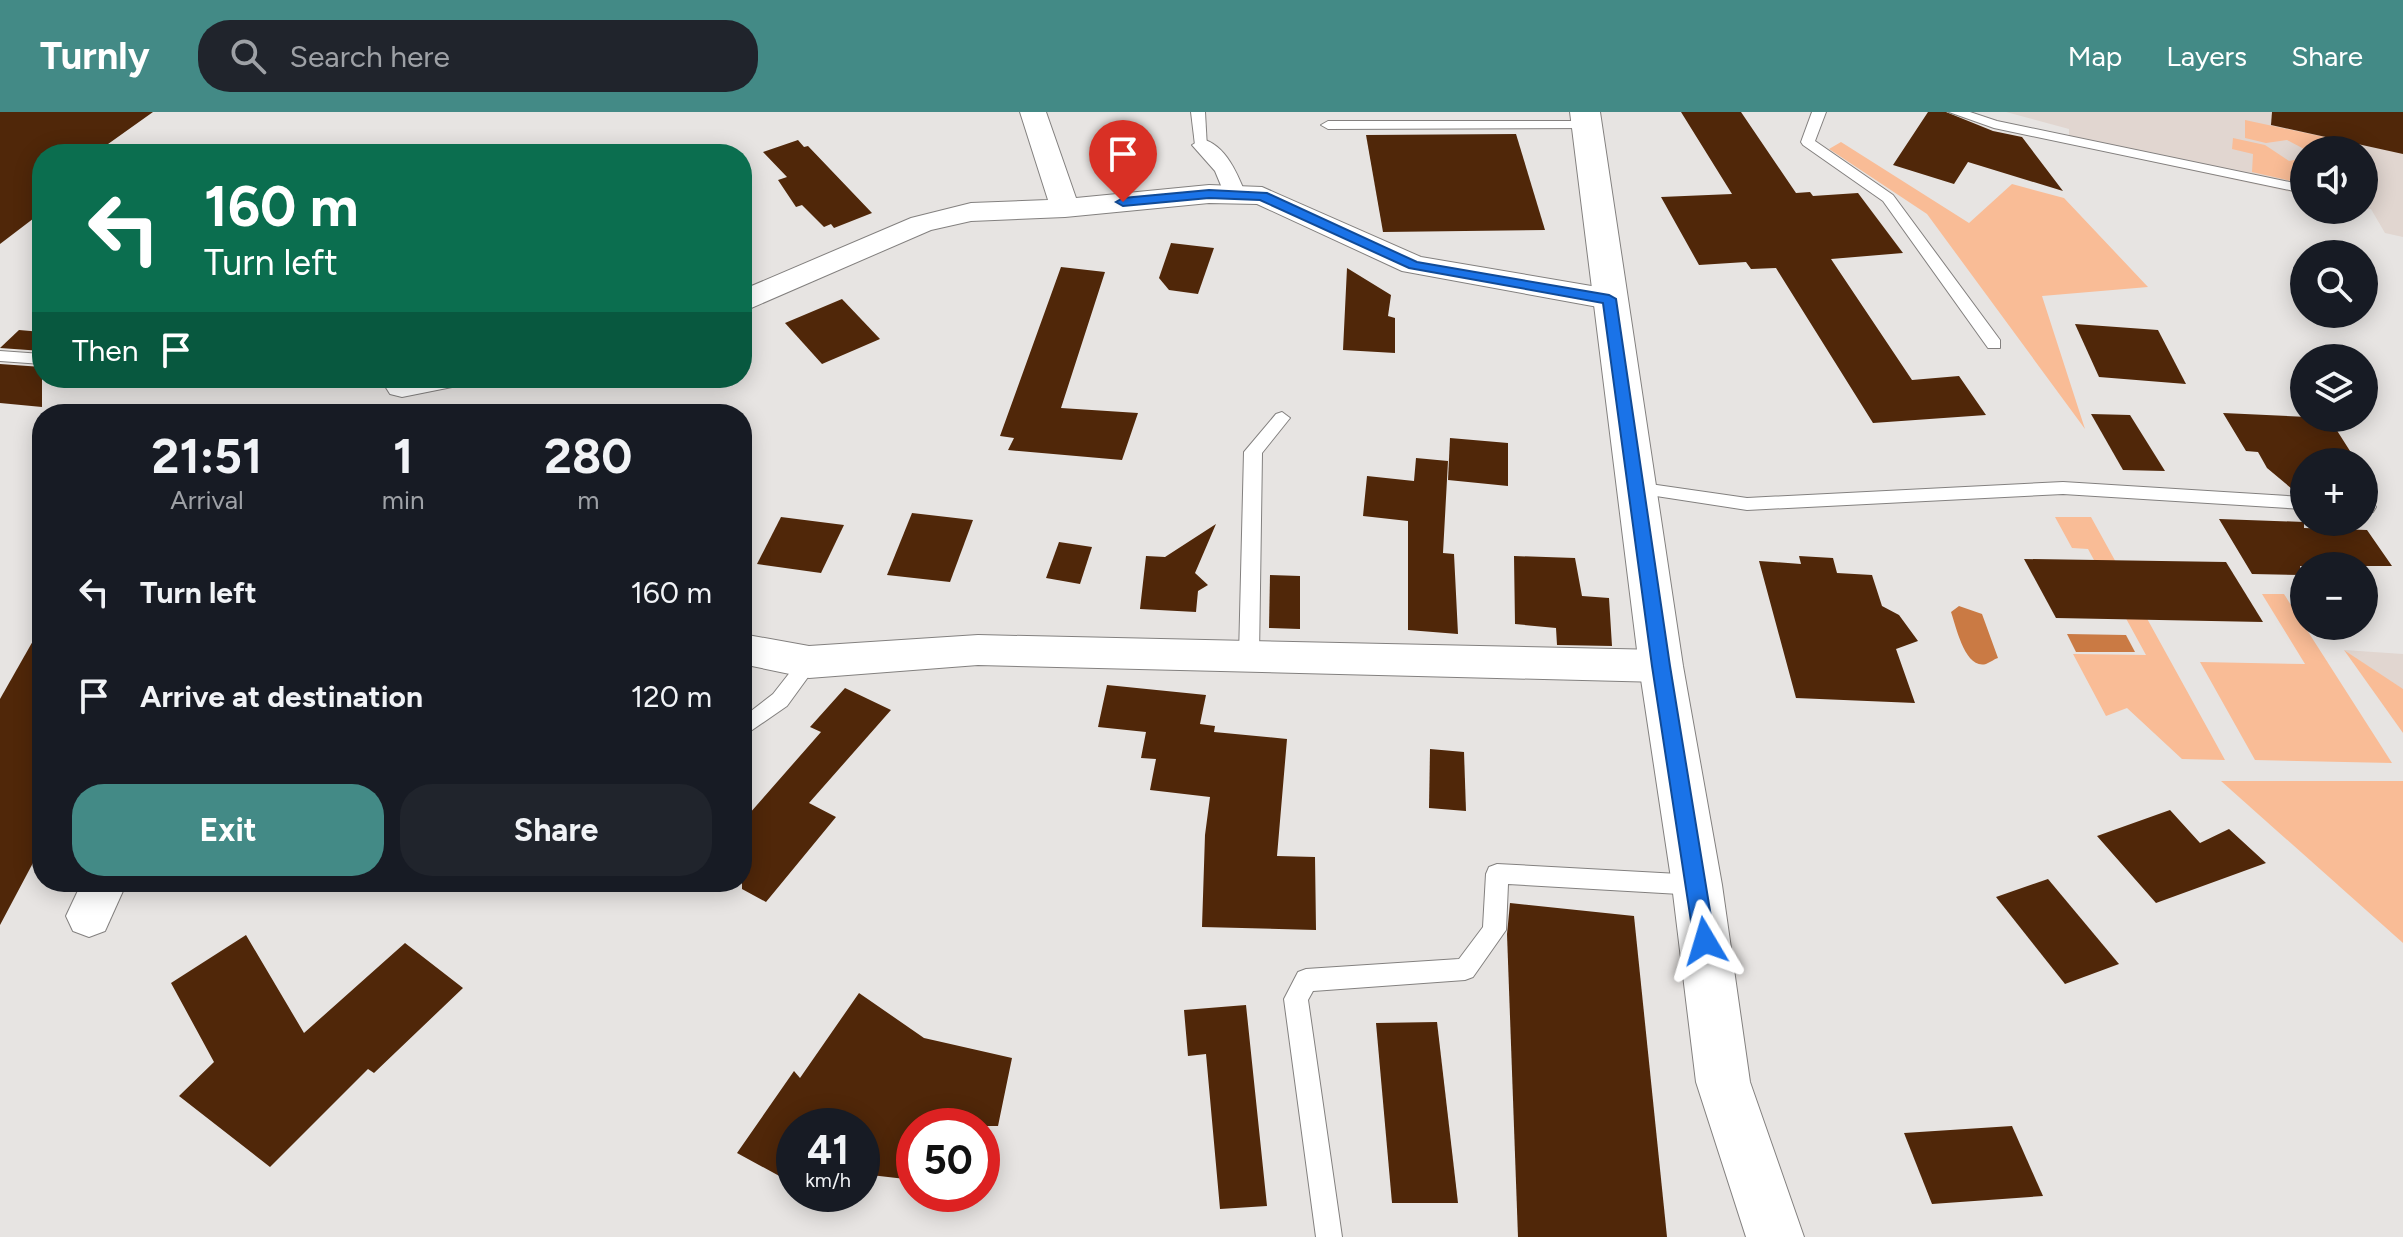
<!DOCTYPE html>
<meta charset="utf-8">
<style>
body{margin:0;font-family:Figtree,sans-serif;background:#20242c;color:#f1f3f6;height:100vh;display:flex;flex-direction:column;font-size:30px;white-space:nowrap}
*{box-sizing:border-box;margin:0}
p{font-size:26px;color:#9ea1a6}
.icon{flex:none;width:44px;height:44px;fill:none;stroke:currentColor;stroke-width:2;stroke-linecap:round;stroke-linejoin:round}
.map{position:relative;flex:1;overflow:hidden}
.sheet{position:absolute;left:32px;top:292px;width:720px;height:488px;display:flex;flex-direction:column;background:#171b24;border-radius:32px;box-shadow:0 4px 20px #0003}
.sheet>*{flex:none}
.banner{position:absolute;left:32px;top:32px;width:720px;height:244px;border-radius:32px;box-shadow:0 4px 20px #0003;background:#0b6e4f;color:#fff;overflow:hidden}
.tools{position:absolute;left:2290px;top:24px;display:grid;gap:16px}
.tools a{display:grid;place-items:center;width:88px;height:88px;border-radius:50%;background:#171b24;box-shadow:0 4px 20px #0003;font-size:40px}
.speed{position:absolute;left:776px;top:996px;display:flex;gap:16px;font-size:40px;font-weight:700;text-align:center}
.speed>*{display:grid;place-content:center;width:104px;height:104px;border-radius:50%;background:#171b24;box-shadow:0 4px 20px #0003;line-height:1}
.speed small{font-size:20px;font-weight:400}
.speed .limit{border:12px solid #d22;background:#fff;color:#111}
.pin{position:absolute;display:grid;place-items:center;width:68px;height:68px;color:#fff;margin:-82px -34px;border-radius:50% 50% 50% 0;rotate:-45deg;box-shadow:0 0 8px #0007}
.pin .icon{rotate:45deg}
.me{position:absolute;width:88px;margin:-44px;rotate:353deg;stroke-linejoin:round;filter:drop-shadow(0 0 6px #0008)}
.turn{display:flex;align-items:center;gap:28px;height:168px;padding:0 40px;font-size:36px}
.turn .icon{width:104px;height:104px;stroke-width:2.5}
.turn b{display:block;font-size:56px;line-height:68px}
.then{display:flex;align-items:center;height:76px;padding:0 40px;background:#0003;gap:16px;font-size:30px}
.eta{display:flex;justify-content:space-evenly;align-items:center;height:136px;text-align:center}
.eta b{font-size:48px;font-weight:700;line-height:56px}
.primary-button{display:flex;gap:16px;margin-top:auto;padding:16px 40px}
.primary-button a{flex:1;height:92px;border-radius:32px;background:#438a86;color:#fff;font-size:32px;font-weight:700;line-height:92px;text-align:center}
.primary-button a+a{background:#20242c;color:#f1f3f6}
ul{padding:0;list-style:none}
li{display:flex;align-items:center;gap:24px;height:104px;padding:0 40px}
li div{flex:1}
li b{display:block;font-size:30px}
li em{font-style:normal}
header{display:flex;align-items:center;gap:48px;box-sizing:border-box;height:112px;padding:0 40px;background:#438a86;color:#fff}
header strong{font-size:38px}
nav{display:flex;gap:44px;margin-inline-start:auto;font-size:28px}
.search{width:560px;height:72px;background:#20242c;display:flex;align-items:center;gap:20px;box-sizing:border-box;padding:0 28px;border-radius:32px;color:#9ea1a6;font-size:30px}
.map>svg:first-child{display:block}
.built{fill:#e1d6d0}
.green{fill:#f9bc96}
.water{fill:#ca7a44}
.building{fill:#502709}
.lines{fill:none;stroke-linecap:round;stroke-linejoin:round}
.service-casing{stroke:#83807f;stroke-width:2}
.pedestrian-casing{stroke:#83807f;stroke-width:2}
.minor-casing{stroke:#83807f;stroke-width:2}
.secondary-casing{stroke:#83807f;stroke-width:2}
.service{fill:#fff;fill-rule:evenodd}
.pedestrian{fill:#fff;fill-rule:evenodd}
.minor{fill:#fff;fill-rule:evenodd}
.secondary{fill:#fff;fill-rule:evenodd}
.route{fill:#1a73e8;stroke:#114b97;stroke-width:2}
</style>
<header>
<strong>Turnly</strong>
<div class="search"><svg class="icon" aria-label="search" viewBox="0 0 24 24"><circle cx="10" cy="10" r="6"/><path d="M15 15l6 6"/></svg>Search here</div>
<nav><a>Map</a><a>Layers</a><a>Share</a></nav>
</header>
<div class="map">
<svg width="2403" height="1125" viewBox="0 0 2403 1125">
<rect width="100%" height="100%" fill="#e7e4e2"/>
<g class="built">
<path d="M 2006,0 L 2403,0 L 2403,125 L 2385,121 L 2371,97 L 2364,96 L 2364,38 L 2304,38 L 2304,83 L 2069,32 L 2069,17 Z"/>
<path d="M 2344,538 L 2403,542 L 2403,577 L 2398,575 Z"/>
</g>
<g class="green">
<path d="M 2245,8 L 2329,26 L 2330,38 L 2306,38 L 2287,28 L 2266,31 L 2245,26 Z"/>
<path d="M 2233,26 L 2265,33 L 2289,49 L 2304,46 L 2304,72 L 2252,60 L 2253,42 L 2232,37 Z"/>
<path d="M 1841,30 L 1969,111 L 2012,72 L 2064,86 L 2148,175 L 2042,184 L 2085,317 L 1927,102 L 1829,37 Z"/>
<path d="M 2055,405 L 2091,405 L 2225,648 L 2182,647 L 2127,596 L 2106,604 L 2073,542 L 2146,543 L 2088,437 L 2072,436 Z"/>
<path d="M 2262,482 L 2284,482 L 2392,651 L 2255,648 L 2200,550 L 2305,552 Z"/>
<path d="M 2344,538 L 2403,577 L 2403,621 Z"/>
<path d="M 2221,669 L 2403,669 L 2403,831 Z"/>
</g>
<g class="water">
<path d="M 1959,494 L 1982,502 L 1998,546 C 1994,547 1991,550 1986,552 C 1965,558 1956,514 1951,500 Z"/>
<path d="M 2067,522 L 2126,523 L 2135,540 L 2076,540 Z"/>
</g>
<g class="building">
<path d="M 0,0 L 153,0 L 94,42 L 42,42 L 42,100 L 0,132 Z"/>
<path d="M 1681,0 L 1741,0 L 1796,81 L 1810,80 L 1813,84 L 1858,81 L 1903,141 L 1831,147 L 1912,268 L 1959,264 L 1986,303 L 1873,311 L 1776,156 L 1751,157 L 1746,150 L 1699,153 L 1661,85 L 1732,82 Z"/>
<path d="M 1928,0 L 1946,0 L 1993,19 L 2022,25 L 2063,79 L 1968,50 L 1954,72 L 1893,53 Z"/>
<path d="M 2272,0 L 2403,0 L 2403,42 L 2271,13 Z"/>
<path d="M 1516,22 L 1545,118 L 1383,120 L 1366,23 Z"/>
<path d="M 798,28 L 804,35 L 808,34 L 872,101 L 834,116 L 831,112 L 824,115 L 802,93 L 796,95 L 778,68 L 787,65 L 763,40 Z"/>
<path d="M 1171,131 L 1214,136 L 1198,182 L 1169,178 L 1159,166 Z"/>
<path d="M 1061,155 L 1105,160 L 1061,296 L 1138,301 L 1122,348 L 1008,338 L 1014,326 L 1000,324 Z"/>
<path d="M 1347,156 L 1391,183 L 1388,204 L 1395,206 L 1395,241 L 1343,238 Z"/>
<path d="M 842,187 L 880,227 L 822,252 L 785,211 Z"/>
<path d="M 2075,212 L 2158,218 L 2186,272 L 2099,265 Z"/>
<path d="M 19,218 L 42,220 L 42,239 L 0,236 Z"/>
<path d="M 0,252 L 42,255 L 42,295 L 0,291 Z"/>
<path d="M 2223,301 L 2329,306 L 2357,350 L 2304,350 L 2304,382 L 2298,382 L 2267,356 L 2258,340 L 2246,339 Z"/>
<path d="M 2091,302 L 2130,303 L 2165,359 L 2123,358 Z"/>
<path d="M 1450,326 L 1508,331 L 1508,374 L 1448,368 Z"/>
<path d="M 1416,346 L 1448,349 L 1443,441 L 1454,442 L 1458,522 L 1408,518 L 1408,409 L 1363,404 L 1367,364 L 1414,369 Z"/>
<path d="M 912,401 L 973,408 L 950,470 L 887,463 Z"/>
<path d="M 781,405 L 844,413 L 821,461 L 757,452 Z"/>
<path d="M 2219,407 L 2304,410 L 2304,416 L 2367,418 L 2392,454 L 2300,454 L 2301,463 L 2252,462 Z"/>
<path d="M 1216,412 L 1195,461 L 1208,473 L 1198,479 L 1196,500 L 1140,497 L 1146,444 L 1165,445 Z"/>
<path d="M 1059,430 L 1092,435 L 1080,472 L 1046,466 Z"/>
<path d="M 1514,444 L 1575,446 L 1582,484 L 1609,486 L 1612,534 L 1557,533 L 1556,516 L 1515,512 Z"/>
<path d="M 1799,444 L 1833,446 L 1837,461 L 1872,463 L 1882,494 L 1899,503 L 1918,529 L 1896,537 L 1915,591 L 1796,586 L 1759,449 L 1801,452 Z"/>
<path d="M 2024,447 L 2226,450 L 2263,510 L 2056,506 Z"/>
<path d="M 1270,463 L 1300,464 L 1300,517 L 1269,516 Z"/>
<path d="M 42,513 L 42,734 L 0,813 L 0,587 Z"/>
<path d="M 1107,573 L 1206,583 L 1200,612 L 1215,614 L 1214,620 L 1287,627 L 1277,744 L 1315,745 L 1316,818 L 1202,815 L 1205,723 L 1210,685 L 1150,678 L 1156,647 L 1141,646 L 1146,620 L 1098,615 Z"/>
<path d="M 845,576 L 891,598 L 809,691 L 836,705 L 766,790 L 742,777 L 742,710 L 821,620 L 810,615 Z"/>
<path d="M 1430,637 L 1464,640 L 1466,699 L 1429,696 Z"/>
<path d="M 2170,698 L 2200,731 L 2229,717 L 2266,751 L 2156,791 L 2097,724 Z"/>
<path d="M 2048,767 L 2119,852 L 2065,872 L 1996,785 Z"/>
<path d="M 1510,791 L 1634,804 L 1667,1125 L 1518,1125 L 1507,822 Z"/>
<path d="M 246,823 L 304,921 L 405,831 L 463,876 L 374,961 L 368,957 L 270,1055 L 179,984 L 214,950 L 171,871 Z"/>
<path d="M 859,881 L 924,926 L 1012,946 L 998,1014 L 914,1014 L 914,1068 L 862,1062 L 862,1014 L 794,1014 L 794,1072 L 737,1041 L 794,959 L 800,966 Z"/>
<path d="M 1246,893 L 1267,1094 L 1220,1097 L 1206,942 L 1188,944 L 1184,898 Z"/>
<path d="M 1437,910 L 1458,1091 L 1392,1091 L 1376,911 Z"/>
<path d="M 2012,1014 L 2043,1084 L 1932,1092 L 1904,1021 Z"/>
</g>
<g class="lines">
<defs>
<g id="service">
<path d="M 1191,0 L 1205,0 L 1207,36 L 1195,33 Z"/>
<path d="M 1812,0 L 1826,0 L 1815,29 L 1893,83 L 2000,228 L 2000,236 L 1988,236 L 1883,89 L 1803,33 L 1801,30 Z"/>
<path d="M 1949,0 L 1970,0 L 1997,9 L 2304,73 L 2304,81 L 1994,16 Z"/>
<path d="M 1587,9 L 1594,13 L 1592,16 L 1328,17 L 1321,13 L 1328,9 Z"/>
<path d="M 0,239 L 42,242 L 42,252 L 0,249 Z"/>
<path d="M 1282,300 L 1290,306 L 1262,341 L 1259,544 L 1256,549 L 1242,549 L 1239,544 L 1244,340 L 1276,302 Z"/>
<path d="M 1636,370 L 1747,386 L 2063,370 L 2304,385 L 2304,397 L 2063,382 L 1747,398 L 1630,380 L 1627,376 Z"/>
<path d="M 2364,389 L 2373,390 L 2376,395 L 2373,400 L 2364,401 Z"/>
<path d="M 809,542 L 816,545 L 819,550 L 787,594 L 742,625 L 742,606 L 773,582 L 802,545 Z"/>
<path d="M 1497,752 L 1697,763 L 1705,766 L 1708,773 L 1705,780 L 1697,783 L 1508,772 L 1506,818 L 1473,865 L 1465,868 L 1313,879 L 1308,888 L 1342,1125 L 1316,1125 L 1284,887 L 1298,860 L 1306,857 L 1459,847 L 1483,815 L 1486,762 L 1489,755 Z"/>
</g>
<path id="pedestrian" d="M 1202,27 C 1226,33 1238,63 1246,83 L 1243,88 L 1227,88 L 1215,59 L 1192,33 Z"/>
<g id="minor">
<path d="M 1020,0 L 1046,0 L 1076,86 L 1209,73 L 1262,75 L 1421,145 L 1609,177 L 1620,180 L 1625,187 L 1620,194 L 1609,197 L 1402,159 L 1257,92 L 1209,91 L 1065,105 L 971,109 L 931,118 L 742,200 L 742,178 L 911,106 L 971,91 L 1048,88 Z"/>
<path d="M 392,266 L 461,266 L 457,274 L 402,285 L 390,282 L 385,274 Z"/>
<path d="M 742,522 L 809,534 L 978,523 L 1661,538 L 1675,543 L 1681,554 L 1675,565 L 1661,570 L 978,553 L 809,566 L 742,552 Z"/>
<path d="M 82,770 L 127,770 L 105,819 L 89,825 L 73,819 L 66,804 Z"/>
</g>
<path id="secondary" d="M 1570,0 L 1600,0 L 1683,554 L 1722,773 L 1750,970 L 1804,1125 L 1746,1125 L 1696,970 L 1672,773 L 1639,554 Z"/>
</defs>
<use href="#service" class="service-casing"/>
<use href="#pedestrian" class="pedestrian-casing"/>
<use href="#minor" class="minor-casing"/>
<use href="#secondary" class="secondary-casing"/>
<use href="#service" class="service"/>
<use href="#pedestrian" class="pedestrian"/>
<use href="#minor" class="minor"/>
<use href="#secondary" class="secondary"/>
</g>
<path class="route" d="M 1209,78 L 1267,81 L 1417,150 L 1609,183 L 1616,187 L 1670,554 L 1715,829 L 1712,836 L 1705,839 L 1697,836 L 1694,829 L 1652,554 L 1603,191 L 1409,156 L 1260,88 L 1209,86 L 1123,94 L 1116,90 L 1123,86 Z"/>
</svg>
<div class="tools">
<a><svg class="icon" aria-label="sound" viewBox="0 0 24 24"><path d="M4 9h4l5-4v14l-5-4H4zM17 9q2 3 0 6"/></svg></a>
<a><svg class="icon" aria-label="search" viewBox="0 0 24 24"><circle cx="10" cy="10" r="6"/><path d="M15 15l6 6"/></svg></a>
<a><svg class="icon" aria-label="layers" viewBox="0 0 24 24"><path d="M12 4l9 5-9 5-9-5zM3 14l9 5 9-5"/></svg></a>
<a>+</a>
<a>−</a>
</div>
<div class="speed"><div>41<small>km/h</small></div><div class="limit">50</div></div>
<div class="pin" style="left:1123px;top:90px;background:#d93025"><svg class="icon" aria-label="arrive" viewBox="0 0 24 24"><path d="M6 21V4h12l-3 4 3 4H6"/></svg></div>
<svg class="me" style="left:1705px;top:829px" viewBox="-20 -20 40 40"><path d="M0-17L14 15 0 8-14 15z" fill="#1a73e8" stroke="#fff" stroke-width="4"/></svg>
<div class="banner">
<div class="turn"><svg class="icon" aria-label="left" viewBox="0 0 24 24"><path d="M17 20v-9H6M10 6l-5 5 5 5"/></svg><div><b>160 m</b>Turn left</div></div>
<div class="then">Then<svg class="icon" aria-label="arrive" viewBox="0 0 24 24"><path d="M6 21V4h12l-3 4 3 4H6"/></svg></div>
</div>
<section class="sheet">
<div class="eta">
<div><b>21:51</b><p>Arrival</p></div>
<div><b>1</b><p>min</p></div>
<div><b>280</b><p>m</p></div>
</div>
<ul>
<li><svg class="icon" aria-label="left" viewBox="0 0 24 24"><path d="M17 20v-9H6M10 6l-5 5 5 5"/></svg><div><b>Turn left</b></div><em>160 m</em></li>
<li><svg class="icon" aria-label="arrive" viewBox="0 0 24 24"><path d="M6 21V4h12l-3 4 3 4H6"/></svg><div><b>Arrive at destination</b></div><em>120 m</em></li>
</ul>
<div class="primary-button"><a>Exit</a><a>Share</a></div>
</section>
</div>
